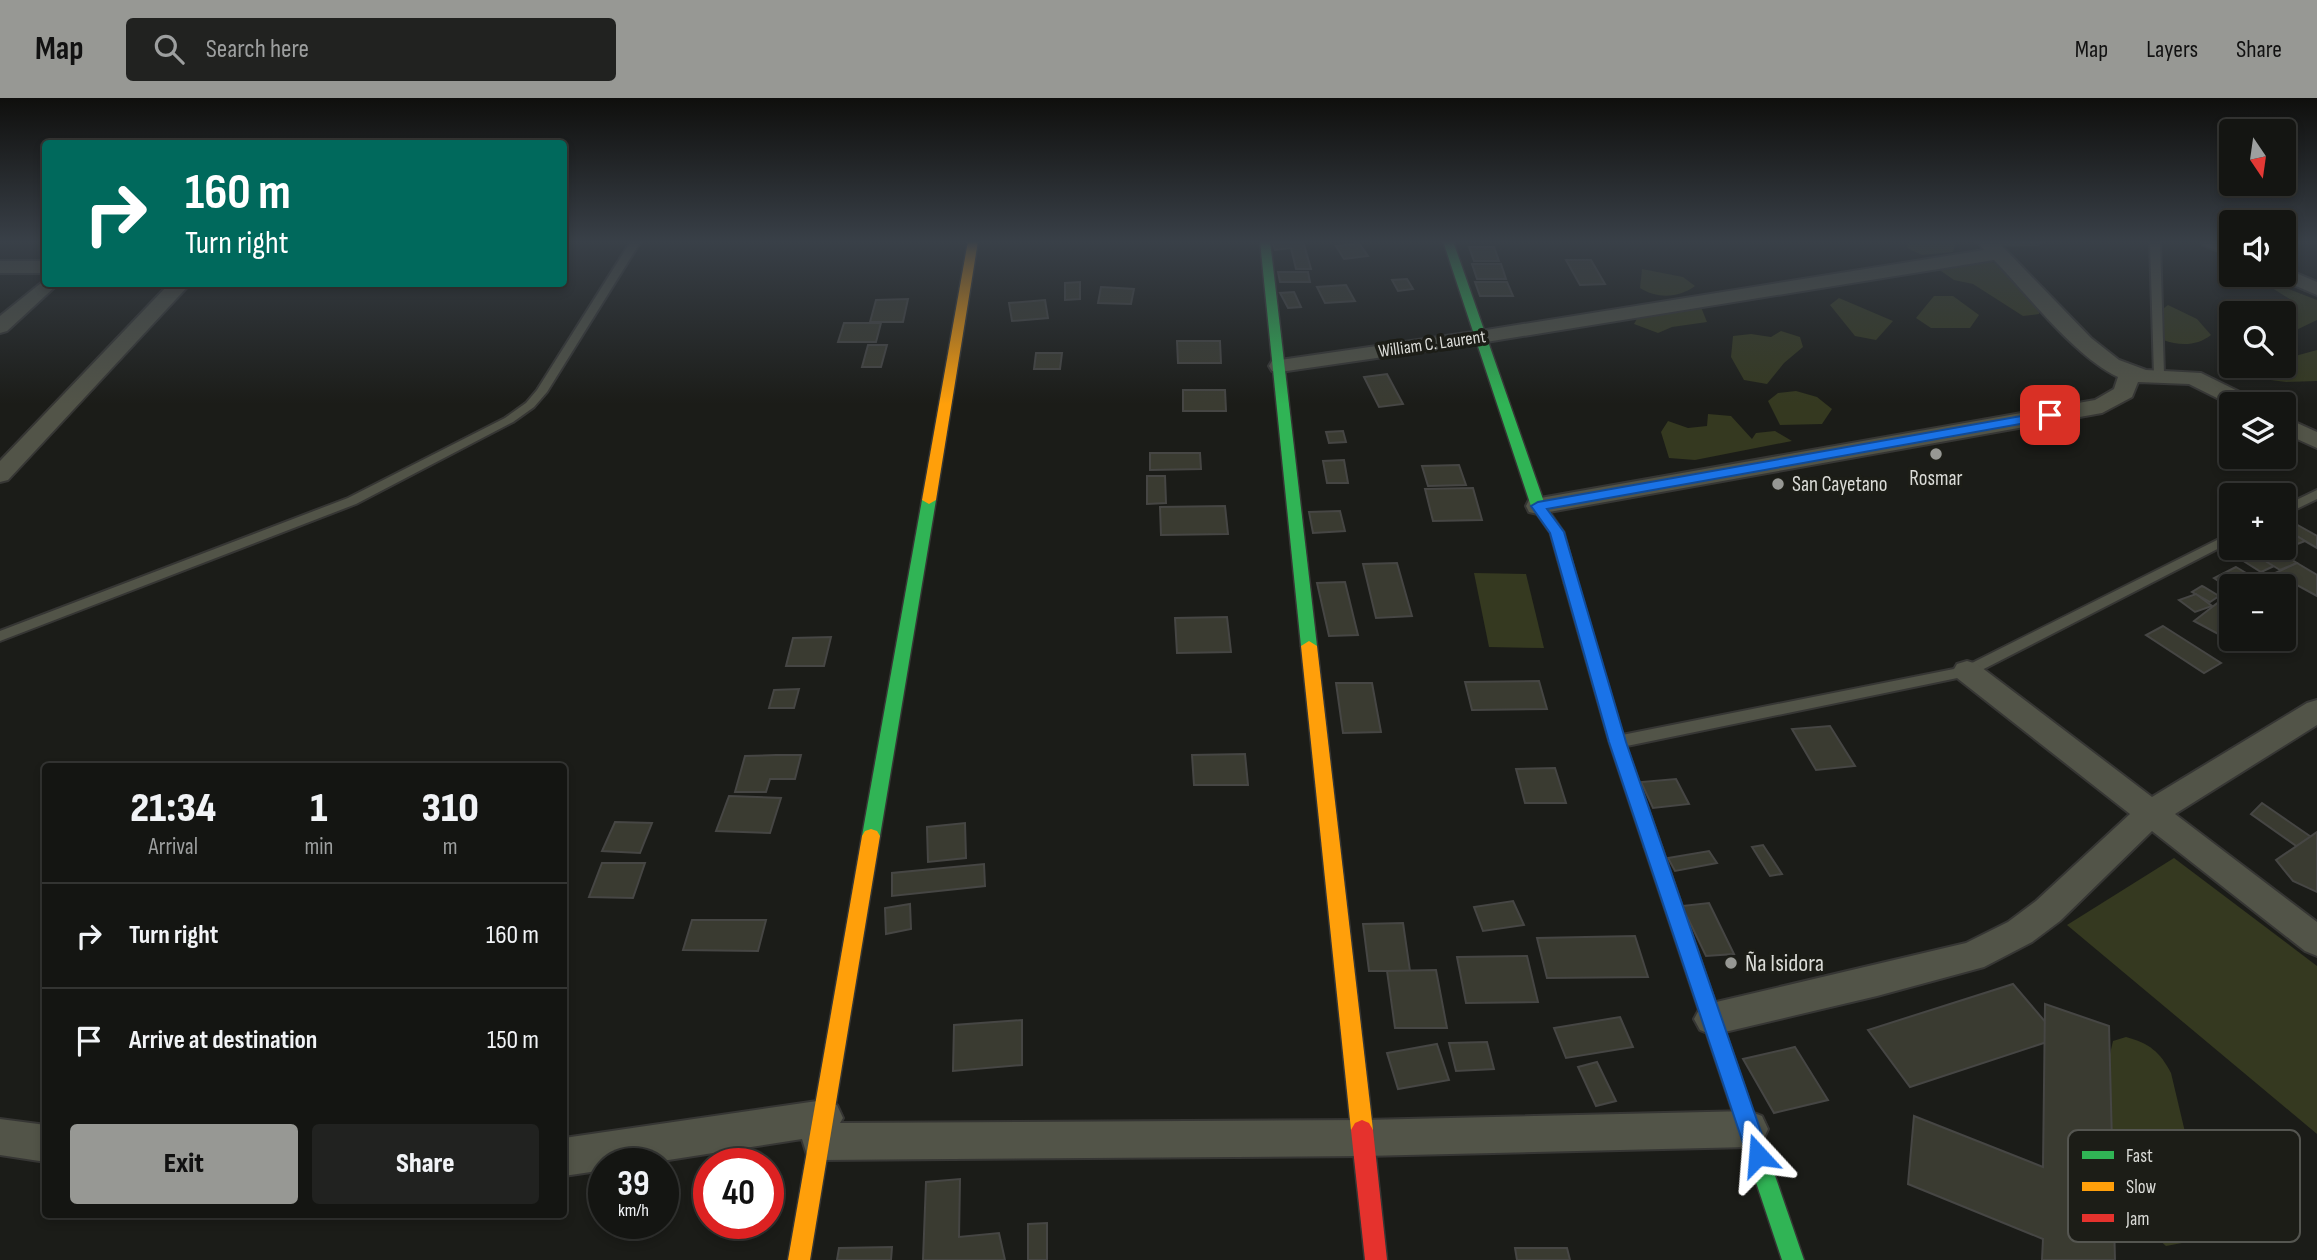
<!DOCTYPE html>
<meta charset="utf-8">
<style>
body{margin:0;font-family:"Sofia Sans Condensed",sans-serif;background:#212220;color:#f1f3f6;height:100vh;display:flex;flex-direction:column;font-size:26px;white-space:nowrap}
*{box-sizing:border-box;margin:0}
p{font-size:23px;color:#9d9f9f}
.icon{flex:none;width:38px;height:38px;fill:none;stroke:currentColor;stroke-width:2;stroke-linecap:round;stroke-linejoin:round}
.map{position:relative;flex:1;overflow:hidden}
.drawer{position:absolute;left:42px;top:665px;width:525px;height:455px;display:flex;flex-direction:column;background:#141512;border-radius:7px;box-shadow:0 4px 10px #0003,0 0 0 2px #333432}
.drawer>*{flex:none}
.guide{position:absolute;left:42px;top:42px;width:525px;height:147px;border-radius:7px;box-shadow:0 4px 10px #0003,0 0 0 2px #333432;background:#00695c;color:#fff;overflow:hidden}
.needle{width:46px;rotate:167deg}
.fabs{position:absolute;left:2219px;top:21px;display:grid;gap:14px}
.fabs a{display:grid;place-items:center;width:77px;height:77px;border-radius:7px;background:#141512;box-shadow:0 4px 10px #0003,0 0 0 2px #333432;font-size:35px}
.speed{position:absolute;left:588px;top:1050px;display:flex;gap:14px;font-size:35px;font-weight:700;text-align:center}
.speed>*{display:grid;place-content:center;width:91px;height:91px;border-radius:50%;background:#141512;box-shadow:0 4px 10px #0003,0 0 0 2px #333432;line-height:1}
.speed small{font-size:18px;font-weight:400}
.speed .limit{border:10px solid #d22;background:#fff;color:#111}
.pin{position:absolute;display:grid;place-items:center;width:60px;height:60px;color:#fff;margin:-30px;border-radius:14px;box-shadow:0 4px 10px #0006}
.me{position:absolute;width:77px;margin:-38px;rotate:341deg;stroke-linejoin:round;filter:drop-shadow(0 0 5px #0008)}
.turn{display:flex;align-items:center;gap:24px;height:147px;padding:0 28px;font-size:32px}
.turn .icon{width:91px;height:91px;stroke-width:2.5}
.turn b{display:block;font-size:49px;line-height:60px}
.eta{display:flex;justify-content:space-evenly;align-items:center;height:119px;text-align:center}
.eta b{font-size:42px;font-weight:800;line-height:49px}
.action{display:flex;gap:14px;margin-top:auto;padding:14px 28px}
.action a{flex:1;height:80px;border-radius:7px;background:#979894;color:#111;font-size:28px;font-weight:800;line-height:80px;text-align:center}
.action a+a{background:#212220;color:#f1f3f6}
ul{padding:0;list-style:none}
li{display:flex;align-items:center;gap:21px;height:105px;padding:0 28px;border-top:2px solid #333432}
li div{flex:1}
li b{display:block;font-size:26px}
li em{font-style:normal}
header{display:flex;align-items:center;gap:42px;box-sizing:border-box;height:98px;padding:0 35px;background:#979894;color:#111}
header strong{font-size:33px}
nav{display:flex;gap:38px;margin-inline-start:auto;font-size:24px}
.search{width:490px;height:63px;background:#212220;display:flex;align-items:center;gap:18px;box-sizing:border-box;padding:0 24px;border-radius:7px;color:#9d9f9f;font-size:26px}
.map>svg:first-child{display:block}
.green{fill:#353920}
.building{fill:#3a3b31;stroke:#464644;stroke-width:2}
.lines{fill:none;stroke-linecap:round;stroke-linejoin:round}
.lane-casing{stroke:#363634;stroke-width:4}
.street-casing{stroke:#363634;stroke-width:4}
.fast-casing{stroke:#363634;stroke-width:3}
.slow-casing{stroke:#363634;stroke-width:3}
.jam-casing{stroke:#363634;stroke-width:3}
.lane{fill:#525448;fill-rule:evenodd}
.street{fill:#525448;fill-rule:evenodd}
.fast{fill:#30b455;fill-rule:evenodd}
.slow{fill:#ff9f0a;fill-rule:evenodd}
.jam{fill:#e5322d;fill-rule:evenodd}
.route{fill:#1a73e8;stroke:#114b97;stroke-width:2}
.poi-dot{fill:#979894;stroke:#1c1d17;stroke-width:2.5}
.labels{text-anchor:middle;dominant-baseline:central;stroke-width:7;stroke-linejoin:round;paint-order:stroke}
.far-street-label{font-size:18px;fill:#dadbd7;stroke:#1c1d17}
.poi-label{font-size:21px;fill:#dadbd7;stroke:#1c1d17}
.near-poi-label{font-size:24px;fill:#dadbd7;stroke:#1c1d17;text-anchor:start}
.key{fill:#1c1d17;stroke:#555651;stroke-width:2}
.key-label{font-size:19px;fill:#dadbd7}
</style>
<header>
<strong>Map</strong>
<div class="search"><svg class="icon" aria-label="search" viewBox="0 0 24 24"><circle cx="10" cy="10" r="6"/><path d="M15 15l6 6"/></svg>Search here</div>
<nav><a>Map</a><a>Layers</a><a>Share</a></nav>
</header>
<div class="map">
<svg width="2317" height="1162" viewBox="0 0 2317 1162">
<rect width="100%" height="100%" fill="#1b1c18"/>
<g class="green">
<path d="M 1909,143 L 1950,143 L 1955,146 L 1953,154 L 1922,157 L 1907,150 Z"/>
<path d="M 1971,158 L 1995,165 L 2041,208 L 2039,216 L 2023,218 L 1973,186 L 1954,182 L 1941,173 L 1945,166 Z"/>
<path d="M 1642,171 L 1683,179 L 1695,188 C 1679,200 1657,201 1640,190 Z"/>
<path d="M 2278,187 L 2317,202 L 2317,222 L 2290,235 L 2284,231 L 2284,216 L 2296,208 L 2293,203 L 2272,190 Z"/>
<path d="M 1934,198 L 1953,198 L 1979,217 L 1970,230 L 1931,230 L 1916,220 Z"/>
<path d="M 1839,200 L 1893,223 L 1876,242 L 1855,238 L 1830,207 Z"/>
<path d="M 1699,204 L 1707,224 L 1672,229 L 1658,235 L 1634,226 L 1639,217 Z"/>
<path d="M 2168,207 L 2197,221 L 2211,237 C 2197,248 2180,248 2163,242 L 2155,217 Z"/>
<path d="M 1781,233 L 1800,239 L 1803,249 L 1784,265 L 1767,286 L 1744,282 L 1731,259 L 1733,238 L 1751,236 L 1771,239 Z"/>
<path d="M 2317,252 L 2317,283 L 2286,284 L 2263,281 L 2253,270 L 2284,268 L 2284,261 Z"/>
<path d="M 1796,293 L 1817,299 L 1832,311 L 1822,326 L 1780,327 L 1768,303 L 1778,295 Z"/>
<path d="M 1708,316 L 1731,318 L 1752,341 L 1756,335 L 1775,333 L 1792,343 L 1695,362 L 1669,360 L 1661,334 L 1668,323 L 1688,330 L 1707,328 Z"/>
<path d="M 1474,475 L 1526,476 L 1544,550 L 1489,549 Z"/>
<path d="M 2174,760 L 2317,868 L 2317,1036 L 2067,827 Z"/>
<path d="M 2126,939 C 2149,945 2160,954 2171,975 L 2203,1110 L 2182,1145 L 2166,1148 L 2112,1100 L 2107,969 L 2113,943 Z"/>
</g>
<g class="building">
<path d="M 1303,143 L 1311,171 L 1296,171 L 1291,150 L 1275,152 L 1272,144 Z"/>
<path d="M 1359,145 L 1368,158 L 1344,161 L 1336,148 Z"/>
<path d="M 1469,149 L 1494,149 L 1499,163 L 1474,163 Z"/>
<path d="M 1566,162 L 1591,162 L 1605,186 L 1580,187 Z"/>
<path d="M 1472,166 L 1501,166 L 1506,181 L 1477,181 Z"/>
<path d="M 1278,174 L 1308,174 L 1310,184 L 1280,184 Z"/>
<path d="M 1407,181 L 1413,191 L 1398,193 L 1392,182 Z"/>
<path d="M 1080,184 L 1080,201 L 1065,202 L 1065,185 Z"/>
<path d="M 1475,184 L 1507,184 L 1513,198 L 1480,198 Z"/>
<path d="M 1346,187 L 1355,203 L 1325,205 L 1317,189 Z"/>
<path d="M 1101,189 L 1134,191 L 1131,206 L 1098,205 Z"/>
<path d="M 1294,194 L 1301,209 L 1288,210 L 1280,195 Z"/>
<path d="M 908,201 L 903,224 L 870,224 L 876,202 Z"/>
<path d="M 1045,202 L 1048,220 L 1012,223 L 1009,205 Z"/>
<path d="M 844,225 L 881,225 L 876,244 L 838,244 Z"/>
<path d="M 1177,243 L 1220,243 L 1221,265 L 1178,265 Z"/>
<path d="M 868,247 L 887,247 L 881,269 L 862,269 Z"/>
<path d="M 1036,255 L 1062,255 L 1060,271 L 1034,271 Z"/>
<path d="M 1387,276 L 1403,306 L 1379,309 L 1364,279 Z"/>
<path d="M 1183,292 L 1225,292 L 1226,313 L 1183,313 Z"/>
<path d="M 1343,333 L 1346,344 L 1329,345 L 1326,334 Z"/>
<path d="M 1150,355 L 1200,355 L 1201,371 L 1150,372 Z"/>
<path d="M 1344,362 L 1348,385 L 1327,385 L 1323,363 Z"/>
<path d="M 1459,367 L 1466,387 L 1428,388 L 1422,368 Z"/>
<path d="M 1147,378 L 1165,378 L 1166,405 L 1147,406 Z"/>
<path d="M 1473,390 L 1482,422 L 1433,423 L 1425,391 Z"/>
<path d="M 1225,408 L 1228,436 L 1161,437 L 1160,409 Z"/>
<path d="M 1340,413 L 1345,433 L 1313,435 L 1309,414 Z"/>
<path d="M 2294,425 L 2317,438 L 2317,450 L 2284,431 Z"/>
<path d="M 2284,430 L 2305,443 L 2279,453 L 2275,450 L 2284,450 Z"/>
<path d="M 2231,447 L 2231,450 L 2245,450 L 2274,468 L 2261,474 L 2223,450 Z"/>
<path d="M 2244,450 L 2273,450 L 2297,465 L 2280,472 Z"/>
<path d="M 1397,465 L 1412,518 L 1376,520 L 1363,466 Z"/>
<path d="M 2297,465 L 2317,477 L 2317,498 L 2275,475 Z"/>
<path d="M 2236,469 L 2268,488 L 2231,488 L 2231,491 L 2214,480 Z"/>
<path d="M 1345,484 L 1358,537 L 1329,538 L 1317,485 Z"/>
<path d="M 2202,488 L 2204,489 L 2219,498 L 2210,504 L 2192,494 Z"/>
<path d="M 2196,496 L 2212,508 L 2195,514 L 2179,502 Z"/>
<path d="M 2220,503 L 2231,509 L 2231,541 L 2243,541 L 2237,546 L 2194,523 Z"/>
<path d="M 1227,519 L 1231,554 L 1177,555 L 1175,520 Z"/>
<path d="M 2163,528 L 2221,565 L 2204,575 L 2146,537 Z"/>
<path d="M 831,539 L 824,568 L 786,568 L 793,540 Z"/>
<path d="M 1539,583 L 1547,611 L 1472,612 L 1465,584 Z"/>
<path d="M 1336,585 L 1372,585 L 1381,634 L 1343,635 Z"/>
<path d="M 799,591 L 794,610 L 769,610 L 774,592 Z"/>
<path d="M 1830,628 L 1855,668 L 1816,672 L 1792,631 Z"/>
<path d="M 1245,656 L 1248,687 L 1194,687 L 1192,657 Z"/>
<path d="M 776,657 L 801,657 L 795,681 L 770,681 L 766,694 L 735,694 L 745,658 Z"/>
<path d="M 1555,670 L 1566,705 L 1525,705 L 1516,671 Z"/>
<path d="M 1676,681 L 1689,706 L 1653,710 L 1641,684 Z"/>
<path d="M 729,698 L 781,700 L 770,735 L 716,733 Z"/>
<path d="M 2262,705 L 2314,741 L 2299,750 L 2251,716 Z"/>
<path d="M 615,724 L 652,725 L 640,755 L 602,753 Z"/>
<path d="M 965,725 L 966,760 L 928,764 L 927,729 Z"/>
<path d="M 2317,734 L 2317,794 L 2293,783 L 2276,762 Z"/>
<path d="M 1763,747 L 1782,776 L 1770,778 L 1752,749 Z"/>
<path d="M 1709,753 L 1717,765 L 1675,773 L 1668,760 Z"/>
<path d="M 602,765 L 645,765 L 633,800 L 589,799 Z"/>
<path d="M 984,766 L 985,788 L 892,798 L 892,775 Z"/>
<path d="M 1513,803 L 1524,827 L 1483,833 L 1474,809 Z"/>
<path d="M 1709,805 L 1734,856 L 1706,858 L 1682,808 Z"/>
<path d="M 910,806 L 911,831 L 886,836 L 885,810 Z"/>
<path d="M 692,822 L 766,822 L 758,853 L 683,852 Z"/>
<path d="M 1403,825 L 1410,873 L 1369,873 L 1363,826 Z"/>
<path d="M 1635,838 L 1648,879 L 1547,880 L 1537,840 Z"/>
<path d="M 1527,858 L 1538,904 L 1466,905 L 1457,859 Z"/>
<path d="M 1436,872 L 1447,930 L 1395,930 L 1387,873 Z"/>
<path d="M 2013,886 L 2059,940 L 1910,989 L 1868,932 Z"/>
<path d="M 2045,906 L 2109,928 L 2115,1162 L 2042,1162 L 2043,1141 L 1908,1086 L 1914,1018 L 2043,1069 Z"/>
<path d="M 1620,919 L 1633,949 L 1566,960 L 1554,930 Z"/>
<path d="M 1022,922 L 1022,967 L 953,973 L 954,927 Z"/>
<path d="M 1487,944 L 1494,971 L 1456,973 L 1449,945 Z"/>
<path d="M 1437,946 L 1449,982 L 1398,991 L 1387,955 Z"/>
<path d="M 1795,949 L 1828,1002 L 1774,1015 L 1743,961 Z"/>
<path d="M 1597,964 L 1616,1003 L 1596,1008 L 1578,969 Z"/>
<path d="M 960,1081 L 959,1139 L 999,1135 L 1005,1162 L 923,1162 L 926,1084 Z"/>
<path d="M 1047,1125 L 1047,1162 L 1028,1162 L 1028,1126 Z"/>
<path d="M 892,1149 L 891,1162 L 837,1162 L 839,1150 Z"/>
<path d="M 1515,1150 L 1567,1150 L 1570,1162 L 1517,1162 Z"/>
</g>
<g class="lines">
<defs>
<g id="lane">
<path d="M 631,143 L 641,143 L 547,294 L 534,309 L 513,324 L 356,406 L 0,543 L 0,533 L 348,400 L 505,320 L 526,305 L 537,292 Z"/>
<path d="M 1983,143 L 2043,143 L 2038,146 L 1987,147 Z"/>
<path d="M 2150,143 L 2160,143 L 2164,277 L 2159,280 L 2154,277 Z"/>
<path d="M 2317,392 L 2317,401 L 2284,417 L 2284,408 Z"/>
<path d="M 2231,435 L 2231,444 L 1972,577 L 1617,650 L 1612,648 L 1610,644 L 1612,640 L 1617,638 L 1964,569 Z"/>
</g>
<g id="street">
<path d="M 1977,143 L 1997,143 L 2091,240 L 2119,262 L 2146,272 L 2201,275 L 2254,301 L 2257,306 L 2231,307 L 2189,286 L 2138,284 L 2132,299 L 2102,315 L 1538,416 L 1529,414 L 1526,408 L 1529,402 L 2095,302 L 2114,291 L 2118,279 C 2074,258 2029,198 1994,162 L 1480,245 L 1280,274 L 1272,273 L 1269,268 L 1272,263 L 1280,262 L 1480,233 L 1984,152 Z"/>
<path d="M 2201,143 L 2231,145 L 2231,158 L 2203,147 Z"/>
<rect x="0" y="163" width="46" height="12"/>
<path d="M 2284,170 L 2317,184 L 2317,197 L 2277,180 L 2275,177 L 2284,177 Z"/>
<path d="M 46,181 L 46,186 L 58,186 L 7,233 L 0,235 L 0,218 Z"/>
<path d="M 169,186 L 190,186 L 8,382 L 0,384 L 0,363 Z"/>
<path d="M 2284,319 L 2317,334 L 2317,350 L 2284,335 Z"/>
<path d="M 1967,563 L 1977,566 L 2152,699 L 2307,605 L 2317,602 L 2317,627 L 2175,716 L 2317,824 L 2317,858 L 2305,853 L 2152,733 L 2060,823 L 2032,844 L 1984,869 L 1877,898 L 1712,937 L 1700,932 L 1694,921 L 1700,910 L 1712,905 L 1966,845 L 2008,824 L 2036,803 L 2130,716 L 1957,580 L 1953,573 L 1957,566 Z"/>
<path d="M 824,1002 L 837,1007 L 843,1020 L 840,1025 L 1364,1022 L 1749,1013 L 1762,1018 L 1768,1031 L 1762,1044 L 1749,1049 L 1364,1058 L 820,1062 L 807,1057 L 802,1041 L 643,1066 L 604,1066 L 604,1072 L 564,1078 L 564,1040 Z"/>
<path d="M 0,1021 L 46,1027 L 46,1064 L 0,1057 Z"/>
</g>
<g id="fast">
<path d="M 1260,143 L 1270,143 L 1317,548 L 1309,553 L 1301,548 Z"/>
<path d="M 1443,143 L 1453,143 L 1545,407 L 1564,434 L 1578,485 L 1576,489 L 1571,490 L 1564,485 L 1550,435 L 1531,408 Z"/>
<path d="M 929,398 L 936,402 L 880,738 L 877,743 L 871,745 L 865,743 L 862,738 L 922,402 Z"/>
<path d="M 1653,742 L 1659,744 L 1662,749 L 1804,1162 L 1782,1162 L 1644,749 L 1647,744 Z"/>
</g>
<g id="slow">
<path d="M 968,143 L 978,143 L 936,402 L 929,406 L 922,402 Z"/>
<path d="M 1571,480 L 1578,485 L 1625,644 L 1662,749 L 1659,754 L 1653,756 L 1647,754 L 1644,749 L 1609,644 L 1564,485 Z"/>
<path d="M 1309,543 L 1317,548 L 1373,1032 L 1369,1039 L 1362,1042 L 1355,1039 L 1351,1032 L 1301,548 Z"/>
<path d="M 871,731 L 877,733 L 880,738 L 810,1162 L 788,1162 L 862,738 L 865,733 Z"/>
</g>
<path id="jam" d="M 1362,1022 L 1369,1025 L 1373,1032 L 1387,1162 L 1365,1162 L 1351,1032 L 1355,1025 Z"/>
</defs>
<use href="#lane" class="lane-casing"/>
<use href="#street" class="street-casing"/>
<use href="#fast" class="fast-casing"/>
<use href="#slow" class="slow-casing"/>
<use href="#jam" class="jam-casing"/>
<use href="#lane" class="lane"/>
<use href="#street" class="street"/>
<use href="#fast" class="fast"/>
<use href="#slow" class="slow"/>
<use href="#jam" class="jam"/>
</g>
<linearGradient id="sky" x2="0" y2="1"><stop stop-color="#0f0f0d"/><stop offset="0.47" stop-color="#394048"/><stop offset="1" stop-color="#394048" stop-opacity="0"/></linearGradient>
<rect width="2317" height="306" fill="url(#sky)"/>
<path class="route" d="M 2050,313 L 2056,317 L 2054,320 L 1547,411 L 1564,434 L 1626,644 L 1769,1057 L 1766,1065 L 1758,1068 L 1750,1065 L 1747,1057 L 1609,644 L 1550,435 L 1531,408 L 1538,404 Z"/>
<g class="poi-dot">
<circle cx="1936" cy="356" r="7"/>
<circle cx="1778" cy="386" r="7"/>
<circle cx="1731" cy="865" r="7"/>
</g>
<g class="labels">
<g class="far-street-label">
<text transform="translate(1432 246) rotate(-8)">William C. Laurent</text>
</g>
<g class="poi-label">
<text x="1936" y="380">Rosmar</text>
<text x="1792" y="386" text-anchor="start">San Cayetano</text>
</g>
<g class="near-poi-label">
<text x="1745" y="865">Ña Isidora</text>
</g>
</g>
<rect x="2068" y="1032" width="232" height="112" rx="10" class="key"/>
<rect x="2082" y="1053" width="32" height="8" fill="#30b455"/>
<rect x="2082" y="1084" width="32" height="9" fill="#ff9f0a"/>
<rect x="2082" y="1116" width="32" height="8" fill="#e5322d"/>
<g class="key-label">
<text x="2126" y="1064">Fast</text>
<text x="2126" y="1095">Slow</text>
<text x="2126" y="1127">Jam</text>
</g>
</svg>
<div class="fabs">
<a><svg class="needle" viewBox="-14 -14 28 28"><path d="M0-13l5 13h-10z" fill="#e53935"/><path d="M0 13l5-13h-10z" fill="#9d9f9f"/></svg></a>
<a><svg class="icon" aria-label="sound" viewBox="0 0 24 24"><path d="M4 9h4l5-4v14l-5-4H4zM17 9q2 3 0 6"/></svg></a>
<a><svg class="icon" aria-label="search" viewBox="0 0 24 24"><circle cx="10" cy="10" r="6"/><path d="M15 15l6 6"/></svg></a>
<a><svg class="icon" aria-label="layers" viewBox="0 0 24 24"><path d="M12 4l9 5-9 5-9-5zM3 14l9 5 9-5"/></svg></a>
<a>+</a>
<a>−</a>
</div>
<div class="speed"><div>39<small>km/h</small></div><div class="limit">40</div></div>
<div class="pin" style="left:2050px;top:317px;background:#d93025"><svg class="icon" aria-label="arrive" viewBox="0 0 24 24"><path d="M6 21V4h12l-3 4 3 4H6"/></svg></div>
<svg class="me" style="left:1758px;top:1057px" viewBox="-20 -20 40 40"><path d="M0-17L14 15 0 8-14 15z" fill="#1a73e8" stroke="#fff" stroke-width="4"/></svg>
<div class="guide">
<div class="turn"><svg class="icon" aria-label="right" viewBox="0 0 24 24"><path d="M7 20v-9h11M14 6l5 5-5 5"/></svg><div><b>160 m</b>Turn right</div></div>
</div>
<section class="drawer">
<div class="eta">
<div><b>21:34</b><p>Arrival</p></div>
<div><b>1</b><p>min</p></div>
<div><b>310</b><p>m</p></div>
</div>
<ul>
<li><svg class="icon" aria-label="right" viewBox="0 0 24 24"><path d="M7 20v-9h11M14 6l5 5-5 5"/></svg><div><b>Turn right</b></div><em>160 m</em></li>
<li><svg class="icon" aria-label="arrive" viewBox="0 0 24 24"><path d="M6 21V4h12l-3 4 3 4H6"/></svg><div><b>Arrive at destination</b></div><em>150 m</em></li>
</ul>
<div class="action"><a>Exit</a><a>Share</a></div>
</section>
</div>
